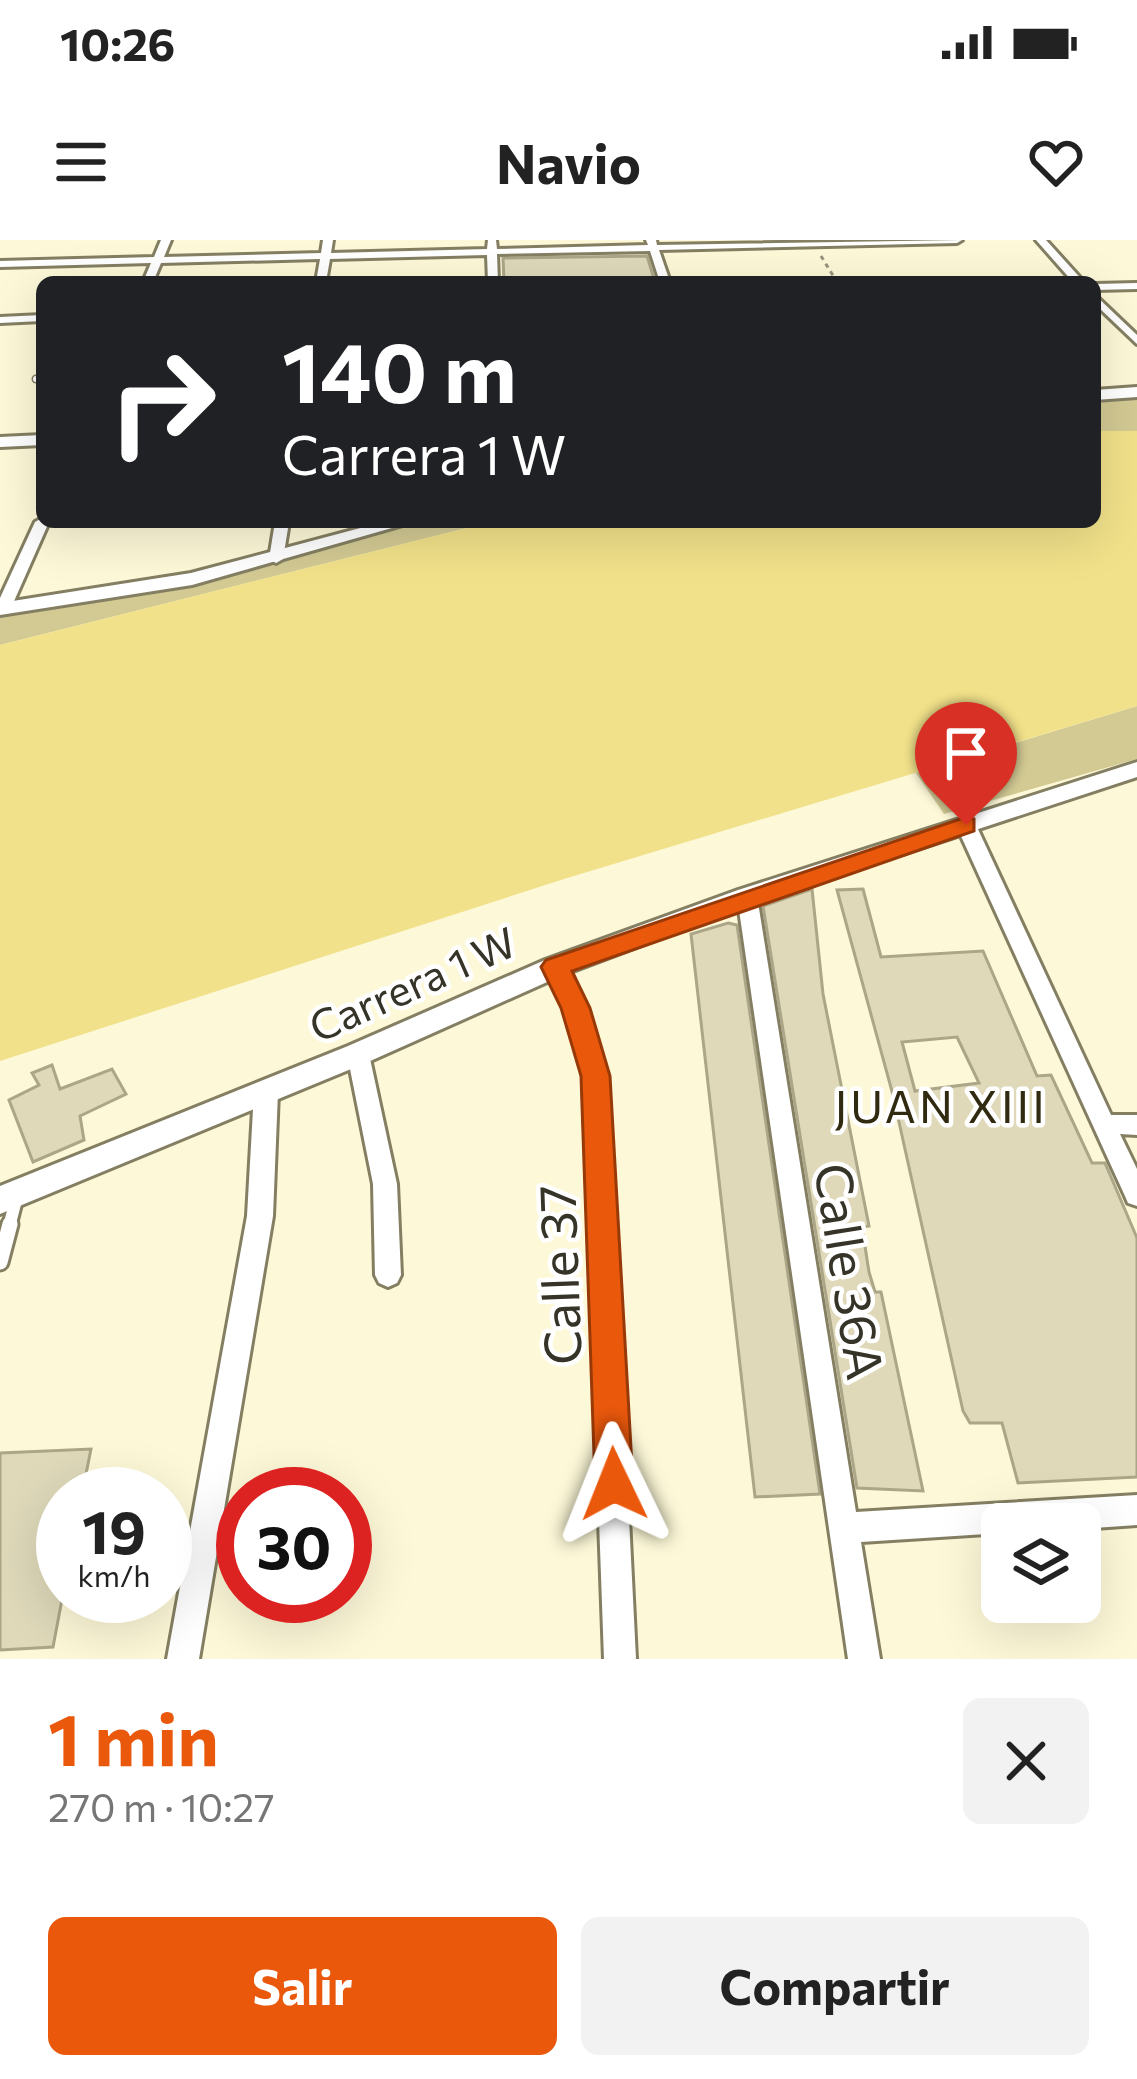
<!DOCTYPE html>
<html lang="es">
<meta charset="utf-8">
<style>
body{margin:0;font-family:Commissioner,sans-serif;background:#f2f2f2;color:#222;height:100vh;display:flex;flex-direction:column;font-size:45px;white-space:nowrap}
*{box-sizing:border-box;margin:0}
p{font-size:39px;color:#767676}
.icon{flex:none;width:66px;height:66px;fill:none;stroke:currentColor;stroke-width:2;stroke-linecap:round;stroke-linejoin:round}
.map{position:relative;height:1419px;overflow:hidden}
.sheet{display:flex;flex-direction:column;background:#fff;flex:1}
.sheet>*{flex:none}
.banner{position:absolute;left:36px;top:36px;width:1065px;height:252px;border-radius:18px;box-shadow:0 12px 48px #0002;background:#202124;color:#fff;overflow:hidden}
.tools{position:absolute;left:981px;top:1263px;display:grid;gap:24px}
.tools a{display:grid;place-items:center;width:120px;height:120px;border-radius:18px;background:#fff;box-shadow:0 12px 48px #0002;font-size:60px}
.speed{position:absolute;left:36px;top:1227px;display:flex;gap:24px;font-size:60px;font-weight:700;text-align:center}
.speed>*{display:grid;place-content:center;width:156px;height:156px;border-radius:50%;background:#fff;box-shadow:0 12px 48px #0002;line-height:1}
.speed small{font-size:30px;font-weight:400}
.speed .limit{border:18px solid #d22;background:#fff;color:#111}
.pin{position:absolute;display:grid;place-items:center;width:102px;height:102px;color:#fff;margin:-123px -51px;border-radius:50% 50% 50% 0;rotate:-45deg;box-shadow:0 0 12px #0007}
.pin .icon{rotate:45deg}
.me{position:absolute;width:132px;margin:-66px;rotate:358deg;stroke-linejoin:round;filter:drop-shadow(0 0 9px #0008)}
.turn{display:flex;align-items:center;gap:42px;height:252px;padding:0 48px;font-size:54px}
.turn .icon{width:156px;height:156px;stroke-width:2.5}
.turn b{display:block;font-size:84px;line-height:102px}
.round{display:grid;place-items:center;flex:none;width:126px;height:126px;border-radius:18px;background:#f2f2f2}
.overview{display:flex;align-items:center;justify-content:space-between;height:204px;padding:0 48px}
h1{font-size:72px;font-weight:700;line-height:90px;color:#ea580c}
.action{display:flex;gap:24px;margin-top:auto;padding:24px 48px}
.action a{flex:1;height:138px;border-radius:18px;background:#ea580c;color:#fff;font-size:48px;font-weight:700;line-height:138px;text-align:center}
.action a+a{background:#f2f2f2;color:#222}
.status{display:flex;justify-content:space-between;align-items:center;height:84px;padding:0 60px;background:#fff;direction:ltr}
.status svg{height:33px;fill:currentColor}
header{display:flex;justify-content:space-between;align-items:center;height:156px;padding:0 48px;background:#fff;font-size:54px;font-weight:700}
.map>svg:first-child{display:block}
.green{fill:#d2c993}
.water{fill:#f1e18a}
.building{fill:#dfd9ba;stroke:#aba687;stroke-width:3;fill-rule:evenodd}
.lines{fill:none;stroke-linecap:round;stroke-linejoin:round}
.lane-far2-casing{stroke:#847f62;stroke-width:9}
.lane-far1-casing{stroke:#847f62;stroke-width:18}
.lane-casing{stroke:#847f62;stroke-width:21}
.street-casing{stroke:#847f62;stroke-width:6}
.secondary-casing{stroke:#847f62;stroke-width:6}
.path{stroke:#96927c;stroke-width:3;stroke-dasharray:4.5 4.5;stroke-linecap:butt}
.lane-far2{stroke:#fff;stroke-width:6}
.lane-far1{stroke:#fff;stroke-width:12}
.lane{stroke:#fff;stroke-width:15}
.street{fill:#fff;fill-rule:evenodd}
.secondary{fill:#fff;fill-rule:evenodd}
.route{fill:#ea580c;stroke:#983908;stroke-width:3}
.labels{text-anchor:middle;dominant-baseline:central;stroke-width:9;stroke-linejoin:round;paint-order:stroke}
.street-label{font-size:42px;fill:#363428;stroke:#fff}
.neighbourhood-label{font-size:45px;letter-spacing:3px;fill:#2f2a10;stroke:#fff}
.near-street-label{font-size:51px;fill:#363428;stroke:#fff}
</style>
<div class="status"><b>10:26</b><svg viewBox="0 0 49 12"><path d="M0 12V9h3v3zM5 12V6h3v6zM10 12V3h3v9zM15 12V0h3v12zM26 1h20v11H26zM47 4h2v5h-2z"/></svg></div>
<header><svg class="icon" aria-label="menu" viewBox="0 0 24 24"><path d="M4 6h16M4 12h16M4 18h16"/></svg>Navio<svg class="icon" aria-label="heart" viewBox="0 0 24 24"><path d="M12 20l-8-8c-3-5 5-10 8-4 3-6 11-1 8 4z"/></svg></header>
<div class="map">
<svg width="1137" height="1419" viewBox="0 0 1137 1419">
<rect width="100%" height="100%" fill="#fdf8d7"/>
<g class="green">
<path d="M 1137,153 L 1137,201 L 1095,202 L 1095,156 Z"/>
<path d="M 405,282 L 491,282 L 0,405 L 0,377 L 167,346 Z"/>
<path d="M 1137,466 L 1137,519 L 944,574 L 916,533 Z"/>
</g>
<path class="water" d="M 1095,191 L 1137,191 L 1137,466 L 564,639 L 0,821 L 0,405 L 491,282 L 1095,282 Z"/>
<g class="building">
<path d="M 647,16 L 655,42 L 504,42 L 503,18 Z"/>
<path d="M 812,649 L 823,754 L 869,986 L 862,987 L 869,1032 L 875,1052 L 881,1052 L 923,1251 L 857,1248 L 763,666 Z"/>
<path d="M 863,649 L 881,717 L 983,711 L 1037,836 L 1051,835 L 1092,923 L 1105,923 L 1137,998 L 1137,1237 L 1018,1243 L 1002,1183 L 970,1183 L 963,1171 L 893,855 L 837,650 ZM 957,797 L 979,843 L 915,851 L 902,802 Z"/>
<path d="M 728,683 L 737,685 L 820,1254 L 755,1257 L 691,694 Z"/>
<path d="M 52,825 L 60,849 L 112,829 L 126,854 L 80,876 L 84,900 L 33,922 L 9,860 L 39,845 L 32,833 Z"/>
<path d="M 91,1209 L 82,1254 L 63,1254 L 63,1354 L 53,1407 L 0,1410 L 0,1213 Z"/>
</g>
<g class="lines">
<defs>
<path id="lane-far2" d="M 36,139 L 42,139"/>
<path id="lane-far1" d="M 9,987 L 17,956"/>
<path id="lane" d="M 0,1022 L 10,984"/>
<g id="street">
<path d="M 161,0 L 171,0 L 164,17 L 321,13 L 323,0 L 333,0 L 331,13 L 487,9 L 488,0 L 496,0 L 497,9 L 648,5 L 646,0 L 656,0 L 657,5 L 962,0 L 957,3 L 659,10 L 670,42 L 660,42 L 650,11 L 497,14 L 498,42 L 488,42 L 487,15 L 330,19 L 326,42 L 316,42 L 320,19 L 161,23 L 153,42 L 143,42 L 151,23 L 0,27 L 0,21 L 154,17 Z"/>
<path d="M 1036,0 L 1046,0 L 1084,42 L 1073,42 Z"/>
<path d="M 1137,43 L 1137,49 L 1095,50 L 1095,44 Z"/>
<path d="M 1095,55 L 1137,95 L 1137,104 L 1095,64 Z"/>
<path d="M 42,75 L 42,81 L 0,83 L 0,77 Z"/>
<path d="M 42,278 L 42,282 L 49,282 L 11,368 L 0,372 L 0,358 L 35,282 Z"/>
<path d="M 275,282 L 289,282 L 283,319 L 276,323 L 269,319 Z"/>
<path d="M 966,579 L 976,585 L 1111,875 L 1137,875 L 1137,895 L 1120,894 L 1137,929 L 1137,966 L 1128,963 L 1125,956 L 956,585 Z"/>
<path d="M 747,649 L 757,656 L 856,1272 L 1137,1255 L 1137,1285 L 1080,1289 L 1080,1284 L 1002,1284 L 1002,1293 L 861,1302 L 880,1419 L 848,1419 L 737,656 Z"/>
<path d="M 555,719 L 563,722 L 587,768 L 607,836 L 636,1419 L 604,1419 L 583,836 L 565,768 L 544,727 Z"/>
<path d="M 358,805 L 366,808 L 369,814 L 397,944 L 401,1035 L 397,1043 L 388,1047 L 379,1043 L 375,1035 L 373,944 L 347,814 L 350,808 Z"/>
<path d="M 266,843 L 274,846 L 278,852 L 273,976 L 199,1419 L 167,1419 L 247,976 L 254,852 L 258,846 Z"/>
</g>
<g id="secondary">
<path d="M 1137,147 L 1137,157 L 1095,160 L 1095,150 Z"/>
<path d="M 42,195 L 42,205 L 0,207 L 0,197 Z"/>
<path d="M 383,282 L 413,282 L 192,345 L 0,375 L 0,363 L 191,333 Z"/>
<path d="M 1137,522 L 1137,537 L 756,662 L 565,734 L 368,822 L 0,974 L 0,946 L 348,806 L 545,720 L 738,650 Z"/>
</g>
</defs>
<use href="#lane-far2" class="lane-far2-casing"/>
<use href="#lane-far1" class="lane-far1-casing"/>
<use href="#lane" class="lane-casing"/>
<use href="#street" class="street-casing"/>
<use href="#secondary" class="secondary-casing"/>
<path class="path" d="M 821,16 L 837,42"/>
<use href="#lane-far2" class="lane-far2"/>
<use href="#lane-far1" class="lane-far1"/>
<use href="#lane" class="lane"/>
<use href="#street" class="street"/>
<use href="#secondary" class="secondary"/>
</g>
<path class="route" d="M 966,577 L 974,579 L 974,591 L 572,731 L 590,768 L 610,836 L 633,1244 L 628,1257 L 614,1263 L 601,1257 L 595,1244 L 581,836 L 561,768 L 541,727 L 546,720 Z"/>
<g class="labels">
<g class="street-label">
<text transform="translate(412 743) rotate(-24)">Carrera 1 W</text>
</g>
<g class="neighbourhood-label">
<text x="941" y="864">JUAN XIII</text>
</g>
<g class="near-street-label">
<text transform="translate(851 1031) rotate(81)">Calle 36A</text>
<text transform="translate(558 1035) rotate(-92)">Calle 37</text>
</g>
</g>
</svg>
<div class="tools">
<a><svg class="icon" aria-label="layers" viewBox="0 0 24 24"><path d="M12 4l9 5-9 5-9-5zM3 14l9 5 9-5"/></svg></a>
</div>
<div class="speed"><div>19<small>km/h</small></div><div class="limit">30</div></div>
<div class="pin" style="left:966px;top:585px;background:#d93025"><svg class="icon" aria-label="arrive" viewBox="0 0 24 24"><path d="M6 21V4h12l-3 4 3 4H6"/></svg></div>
<svg class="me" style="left:614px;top:1244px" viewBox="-20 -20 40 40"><path d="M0-17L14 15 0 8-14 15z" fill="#ea580c" stroke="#fff" stroke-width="4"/></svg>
<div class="banner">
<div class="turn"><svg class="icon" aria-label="right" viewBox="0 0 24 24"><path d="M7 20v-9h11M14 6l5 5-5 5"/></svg><div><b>140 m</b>Carrera 1 W</div></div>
</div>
</div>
<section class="sheet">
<div class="overview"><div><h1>1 min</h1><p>270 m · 10:27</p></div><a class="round"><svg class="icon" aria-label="close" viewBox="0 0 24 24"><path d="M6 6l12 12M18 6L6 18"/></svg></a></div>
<div class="action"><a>Salir</a><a>Compartir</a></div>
</section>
